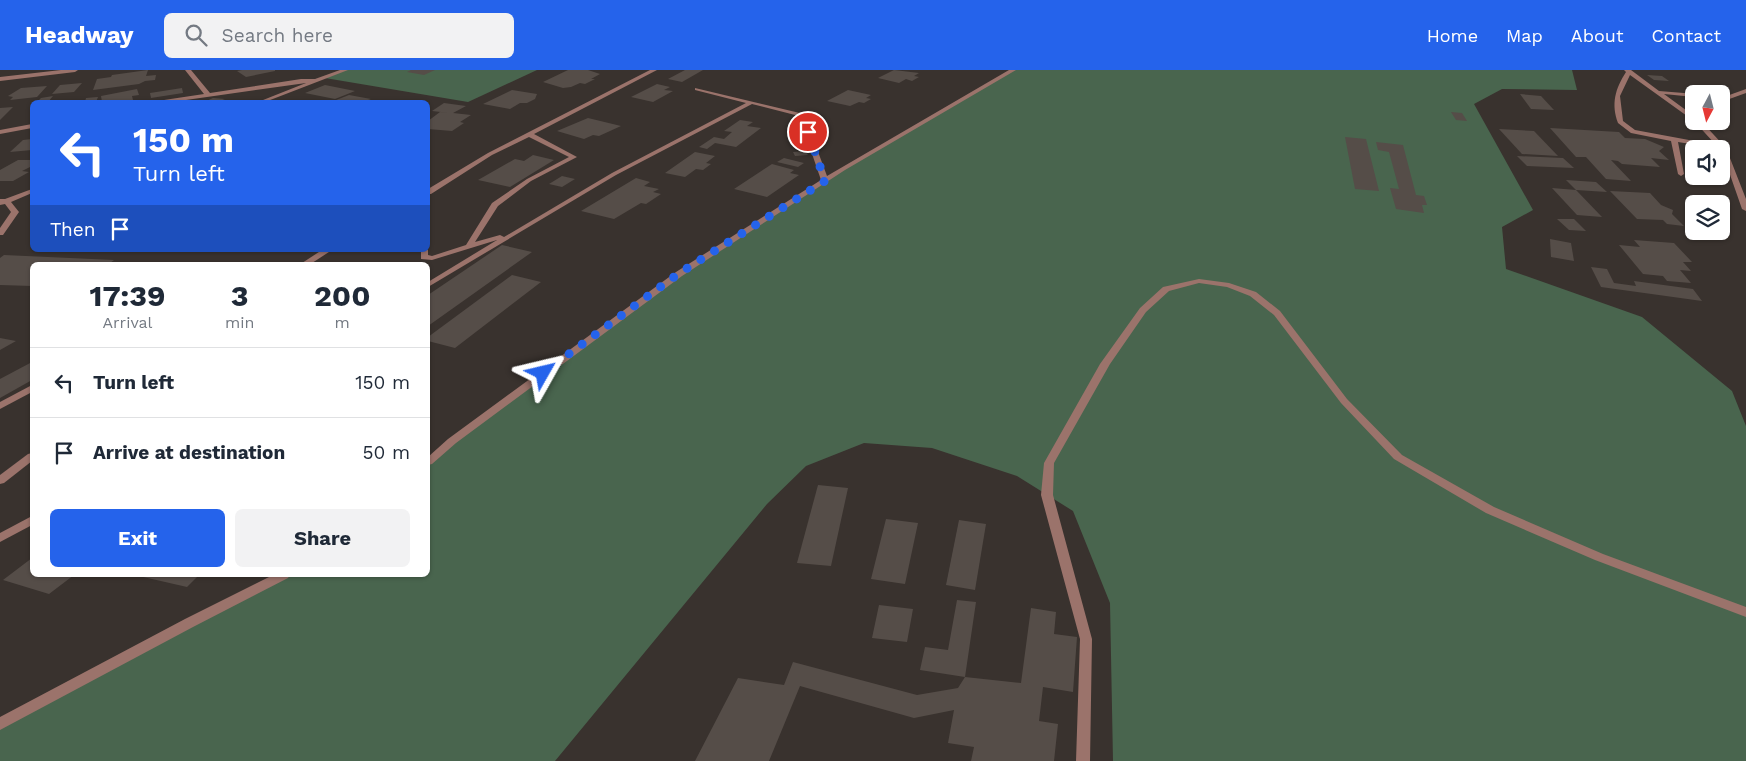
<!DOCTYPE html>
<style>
body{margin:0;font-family:"Work Sans",sans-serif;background:#f2f2f3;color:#1f2937;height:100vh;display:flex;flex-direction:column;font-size:19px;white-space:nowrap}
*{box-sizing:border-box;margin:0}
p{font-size:16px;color:#747a83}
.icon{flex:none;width:28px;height:28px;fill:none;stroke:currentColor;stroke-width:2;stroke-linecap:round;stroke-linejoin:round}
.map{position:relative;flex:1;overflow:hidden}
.panel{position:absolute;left:30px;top:192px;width:400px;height:315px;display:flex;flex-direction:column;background:#fff;border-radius:8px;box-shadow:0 1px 4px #0004}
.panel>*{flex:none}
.top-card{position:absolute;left:30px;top:30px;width:400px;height:152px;border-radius:8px;box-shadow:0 1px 4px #0004;background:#2563eb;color:#fff;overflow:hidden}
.needle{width:32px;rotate:187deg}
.tools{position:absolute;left:1685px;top:15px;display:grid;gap:10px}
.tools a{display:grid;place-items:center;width:45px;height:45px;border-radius:8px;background:#fff;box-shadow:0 1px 4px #0004;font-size:25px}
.pin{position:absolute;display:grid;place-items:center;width:42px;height:42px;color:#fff;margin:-21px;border:2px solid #fff;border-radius:50%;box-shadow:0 1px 5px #0007}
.me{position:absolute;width:55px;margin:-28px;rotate:53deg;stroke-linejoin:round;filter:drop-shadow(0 0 4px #0008)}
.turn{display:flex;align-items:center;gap:18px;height:105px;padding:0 20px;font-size:22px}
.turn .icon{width:65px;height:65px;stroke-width:2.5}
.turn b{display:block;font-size:35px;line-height:42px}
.then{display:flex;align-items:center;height:48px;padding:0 20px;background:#0003;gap:10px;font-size:19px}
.eta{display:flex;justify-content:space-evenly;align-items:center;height:85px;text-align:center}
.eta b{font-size:30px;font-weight:700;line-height:35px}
.primary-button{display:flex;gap:10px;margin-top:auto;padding:10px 20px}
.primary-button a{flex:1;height:58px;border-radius:8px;background:#2563eb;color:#fff;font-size:20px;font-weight:700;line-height:58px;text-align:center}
.primary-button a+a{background:#f2f2f3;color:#1f2937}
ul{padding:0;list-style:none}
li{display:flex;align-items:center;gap:15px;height:70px;padding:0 20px;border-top:1px solid #e0e1e3}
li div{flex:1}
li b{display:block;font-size:19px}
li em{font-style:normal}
header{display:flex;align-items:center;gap:30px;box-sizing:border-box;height:70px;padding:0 25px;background:#2563eb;color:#fff}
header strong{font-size:24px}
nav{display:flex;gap:28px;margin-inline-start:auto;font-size:18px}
.search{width:350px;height:45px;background:#f2f2f3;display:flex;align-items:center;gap:12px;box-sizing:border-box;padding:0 18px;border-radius:8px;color:#747a83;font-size:19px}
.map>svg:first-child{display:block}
.green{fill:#49654e}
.building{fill:#554d48}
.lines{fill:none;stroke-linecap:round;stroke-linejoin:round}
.minor{fill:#9b736b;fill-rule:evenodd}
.route{stroke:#2563eb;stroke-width:9;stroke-dasharray:0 16.2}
</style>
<header>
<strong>Headway</strong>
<div class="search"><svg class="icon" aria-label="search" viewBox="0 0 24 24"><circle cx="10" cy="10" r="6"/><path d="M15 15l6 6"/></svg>Search here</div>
<nav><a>Home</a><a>Map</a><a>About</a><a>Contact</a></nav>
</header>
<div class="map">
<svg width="1746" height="691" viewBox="0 0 1746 691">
<rect width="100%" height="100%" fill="#39322e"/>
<g class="green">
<path d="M 345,0 L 537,0 L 468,32 L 325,8 Z"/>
<path d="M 1013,0 L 1572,0 L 1577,20 L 1502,19 L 1474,34 L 1533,140 L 1502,157 L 1506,199 L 1642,247 L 1732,321 L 1746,356 L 1746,691 L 1113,691 L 1110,533 L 1073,441 L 1017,406 L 932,378 L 864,373 L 806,396 L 767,434 L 555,691 L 0,691 L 0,654 L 284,505 L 428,505 L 428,392 L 650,224 L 843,99 Z"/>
</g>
<g class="building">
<path d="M 148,0 L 146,6 L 156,5 L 155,10 L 145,11 L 139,14 L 93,20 L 97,9 L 111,7 L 112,5 Z"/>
<path d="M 242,0 L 275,0 L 275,1 L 246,7 L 237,1 Z"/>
<path d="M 411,0 L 435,0 L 424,5 L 407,2 Z"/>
<path d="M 568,0 L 588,0 L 600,4 L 591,9 L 595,9 L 585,14 L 580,13 L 571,17 L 563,18 L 543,12 Z"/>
<path d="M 685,0 L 703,0 L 682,12 L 668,9 Z"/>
<path d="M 894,0 L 919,3 L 914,6 L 919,7 L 912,11 L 906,9 L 899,13 L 878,8 Z"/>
<path d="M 1647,5 L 1662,6 L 1669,11 L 1654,10 Z"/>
<path d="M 82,13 L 74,22 L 52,24 L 60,15 Z"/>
<path d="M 657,14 L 670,17 L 664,20 L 673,21 L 653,32 L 631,27 Z"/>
<path d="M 325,15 L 355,21 L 335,29 L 305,23 Z"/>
<path d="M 47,16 L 37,27 L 10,30 L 13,27 L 8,26 L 21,18 Z"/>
<path d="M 182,18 L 183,23 L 151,28 L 150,23 Z"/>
<path d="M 137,19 L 139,25 L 132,26 L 133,30 L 102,32 L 101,26 Z"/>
<path d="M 512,20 L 537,24 L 535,29 L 527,33 L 520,33 L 510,39 L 483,34 Z"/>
<path d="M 848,20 L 871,25 L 866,28 L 871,29 L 864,33 L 859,32 L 850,36 L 827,31 Z"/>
<path d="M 1520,24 L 1541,26 L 1554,40 L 1531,39 Z"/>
<path d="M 349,25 L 371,29 L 362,32 L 331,32 Z"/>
<path d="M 53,26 L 48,32 L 37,32 L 41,28 Z"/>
<path d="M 98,27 L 96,32 L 85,32 L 86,28 Z"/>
<path d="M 213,28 L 225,29 L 217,32 L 204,32 Z"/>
<path d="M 444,33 L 466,36 L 453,43 L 471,45 L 460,52 L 464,53 L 452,61 L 428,59 L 428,51 L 440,42 L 450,43 L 432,41 Z"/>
<path d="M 13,37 L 0,50 L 0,38 Z"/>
<path d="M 1451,42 L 1462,43 L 1467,51 L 1456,50 Z"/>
<path d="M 588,48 L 621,56 L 599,66 L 593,65 L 584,69 L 557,61 Z"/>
<path d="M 740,50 L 753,52 L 747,56 L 761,58 L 736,77 L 715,73 L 707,79 L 699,77 L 714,67 L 724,69 L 732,62 L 724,61 Z"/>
<path d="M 1550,58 L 1619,62 L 1625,68 L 1645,69 L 1664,77 L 1659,81 L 1669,90 L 1651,88 L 1660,97 L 1622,94 L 1618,91 L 1611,90 L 1631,111 L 1606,109 L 1586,87 L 1576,87 Z"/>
<path d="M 1499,59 L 1534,61 L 1558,86 L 1522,84 Z"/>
<path d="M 1345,67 L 1366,69 L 1379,121 L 1355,119 Z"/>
<path d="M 32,69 L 32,80 L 10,82 L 23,70 Z"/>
<path d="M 1376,72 L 1403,75 L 1416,125 L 1424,126 L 1427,135 L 1422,135 L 1424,143 L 1396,139 L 1390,118 L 1399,119 L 1389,82 L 1378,80 Z"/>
<path d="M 805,81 L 808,85 L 795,86 L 793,82 Z"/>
<path d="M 695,82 L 715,86 L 706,93 L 711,94 L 703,100 L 696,99 L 685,107 L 665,103 Z"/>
<path d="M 533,85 L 554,90 L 510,117 L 478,110 L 515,89 L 524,91 Z"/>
<path d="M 1517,86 L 1563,88 L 1574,98 L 1527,96 Z"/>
<path d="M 784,88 L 804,93 L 798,97 L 777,92 Z"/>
<path d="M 18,90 L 32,90 L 32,96 L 22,101 L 29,102 L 13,111 L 0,111 L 0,100 Z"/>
<path d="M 772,94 L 794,100 L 790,103 L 799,105 L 767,127 L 734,119 Z"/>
<path d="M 562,106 L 575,109 L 562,117 L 549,114 Z"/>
<path d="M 636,108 L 650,112 L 644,116 L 659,119 L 653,122 L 661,124 L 646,134 L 641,133 L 614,149 L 581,141 Z"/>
<path d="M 1566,110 L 1596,112 L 1607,122 L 1576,120 Z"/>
<path d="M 1552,118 L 1576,120 L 1602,147 L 1577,145 Z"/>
<path d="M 1610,121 L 1650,123 L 1661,135 L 1673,140 L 1672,144 L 1684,156 L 1667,154 L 1663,150 L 1637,149 Z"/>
<path d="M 1557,149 L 1574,149 L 1586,161 L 1569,160 Z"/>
<path d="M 1550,169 L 1571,173 L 1574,191 L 1551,187 Z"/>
<path d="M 1634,170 L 1674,173 L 1692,192 L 1683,192 L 1691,201 L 1680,200 L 1691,213 L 1667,211 L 1663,206 L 1643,204 L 1619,175 L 1640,177 Z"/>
<path d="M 502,175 L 532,182 L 428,256 L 428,225 Z"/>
<path d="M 4,185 L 114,190 L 110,193 L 123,193 L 121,195 L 32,195 L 32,216 L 0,215 L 0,188 Z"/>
<path d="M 1591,197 L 1607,199 L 1614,213 L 1636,216 L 1634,211 L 1693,219 L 1702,231 L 1601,217 Z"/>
<path d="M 512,205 L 541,212 L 455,278 L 428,271 L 428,267 Z"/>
<path d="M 0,268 L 16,271 L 0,280 Z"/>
<path d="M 32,292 L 32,310 L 0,328 L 0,309 Z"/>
<path d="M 818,415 L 848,418 L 831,496 L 797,493 Z"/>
<path d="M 886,449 L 918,453 L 905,514 L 871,509 Z"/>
<path d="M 959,450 L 986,454 L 975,520 L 946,515 Z"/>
<path d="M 32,488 L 32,505 L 74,505 L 49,524 L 3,510 Z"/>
<path d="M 140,505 L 199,505 L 187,517 L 139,506 Z"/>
<path d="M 957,530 L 976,532 L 965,607 L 1021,613 L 1031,538 L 1056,542 L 1054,564 L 1077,567 L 1073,622 L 1043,617 L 1039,651 L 1058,654 L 1054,691 L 971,691 L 974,677 L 948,673 L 954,640 L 914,648 L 800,616 L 769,691 L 695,691 L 738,608 L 784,615 L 793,592 L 917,625 L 958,618 L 965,607 L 920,600 L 925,577 L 948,580 Z"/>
<path d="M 879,535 L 913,539 L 907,572 L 872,568 Z"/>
</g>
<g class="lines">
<g class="minor">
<path d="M 61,0 L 78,0 L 75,2 L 0,11 L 0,7 Z"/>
<path d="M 185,0 L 191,0 L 210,23 L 301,9 L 315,9 L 340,0 L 348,0 L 265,32 L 258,32 L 306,13 L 172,32 L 161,32 L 164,30 L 204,24 Z"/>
<path d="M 650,0 L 657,0 L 534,64 L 577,87 L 531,111 L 498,136 L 475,172 L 500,165 L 504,167 L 612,103 L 746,33 L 695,20 L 695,18 L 804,44 L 827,106 L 1009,0 L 1016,0 L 845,100 L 682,206 L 456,373 L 432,394 L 428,395 L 428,387 L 448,369 L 676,202 L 821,110 L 799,46 L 752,34 L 616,105 L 428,217 L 428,212 L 497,170 L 432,190 L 421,189 L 421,180 L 428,180 L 428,178 L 428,185 L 432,186 L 466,175 L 492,133 L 527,109 L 569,87 L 529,67 L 492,85 L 431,124 L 428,124 L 428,119 L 488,83 Z"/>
<path d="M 1624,0 L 1631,0 L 1659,21 L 1696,24 L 1694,24 L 1694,27 L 1664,24 L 1694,46 L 1694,51 L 1630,5 L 1620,26 L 1623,51 L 1635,60 L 1716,75 L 1694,51 L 1701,51 L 1726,78 L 1746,129 L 1746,141 L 1742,139 L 1721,79 L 1678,72 L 1684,104 L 1681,106 L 1678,104 L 1671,71 L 1631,63 L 1618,53 C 1611,34 1615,19 1626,2 Z"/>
<path d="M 1746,19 L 1746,23 L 1721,32 L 1721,28 Z"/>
<path d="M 32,54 L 32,58 L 0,64 L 0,60 Z"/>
<path d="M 32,119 L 32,123 L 11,132 L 19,142 L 3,165 L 0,165 L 0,158 L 11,142 L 5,134 L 0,135 L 0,129 L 5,129 Z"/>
<path d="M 322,180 L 332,180 L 309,195 L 299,195 Z"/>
<path d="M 1199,209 L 1229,213 L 1256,222 L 1280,241 L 1347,329 L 1402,385 L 1494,437 L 1603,484 L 1746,537 L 1746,547 L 1595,490 L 1486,443 L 1394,389 L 1341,333 L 1274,245 L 1250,226 L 1227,217 L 1199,213 L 1169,221 L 1146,242 L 1110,294 L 1054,393 L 1053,425 L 1092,569 L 1090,691 L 1076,691 L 1080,569 L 1041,425 L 1044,393 L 1100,294 L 1140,238 L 1163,217 Z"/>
<path d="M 32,315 L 32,322 L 0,339 L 0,332 Z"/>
<path d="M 32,383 L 32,391 L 4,413 L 0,414 L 0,405 L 28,384 Z"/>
<path d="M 32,446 L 32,455 L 0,472 L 0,463 Z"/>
<path d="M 273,505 L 290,505 L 288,508 L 193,557 L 0,660 L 0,647 L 185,549 Z"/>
</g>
</g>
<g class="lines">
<path class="route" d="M 543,303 L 678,204 L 825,111 L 808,62"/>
</g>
</svg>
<div class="tools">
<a><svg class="needle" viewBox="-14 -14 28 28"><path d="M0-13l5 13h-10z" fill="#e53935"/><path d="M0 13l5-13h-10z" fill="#747a83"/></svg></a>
<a><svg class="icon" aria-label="sound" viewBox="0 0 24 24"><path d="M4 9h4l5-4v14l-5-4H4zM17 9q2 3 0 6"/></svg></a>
<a><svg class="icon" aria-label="layers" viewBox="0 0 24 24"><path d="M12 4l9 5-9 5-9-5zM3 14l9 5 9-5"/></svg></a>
</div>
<div class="pin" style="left:808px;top:62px;background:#d93025"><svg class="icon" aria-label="arrive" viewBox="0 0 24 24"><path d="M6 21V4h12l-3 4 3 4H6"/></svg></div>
<svg class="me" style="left:543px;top:303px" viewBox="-20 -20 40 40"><path d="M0-17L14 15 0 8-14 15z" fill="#2563eb" stroke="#fff" stroke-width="4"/></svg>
<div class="top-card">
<div class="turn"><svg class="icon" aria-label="left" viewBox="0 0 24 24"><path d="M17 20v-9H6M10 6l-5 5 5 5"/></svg><div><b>150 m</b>Turn left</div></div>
<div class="then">Then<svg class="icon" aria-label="arrive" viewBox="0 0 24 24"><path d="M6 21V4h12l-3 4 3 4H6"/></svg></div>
</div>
<section class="panel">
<div class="eta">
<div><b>17:39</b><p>Arrival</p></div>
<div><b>3</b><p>min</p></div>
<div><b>200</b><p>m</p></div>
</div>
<ul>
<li><svg class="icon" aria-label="left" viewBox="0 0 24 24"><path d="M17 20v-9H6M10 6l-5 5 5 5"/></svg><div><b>Turn left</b></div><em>150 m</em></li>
<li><svg class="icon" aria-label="arrive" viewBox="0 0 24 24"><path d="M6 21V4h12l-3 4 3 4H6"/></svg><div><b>Arrive at destination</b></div><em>50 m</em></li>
</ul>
<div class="primary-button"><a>Exit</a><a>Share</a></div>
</section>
</div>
